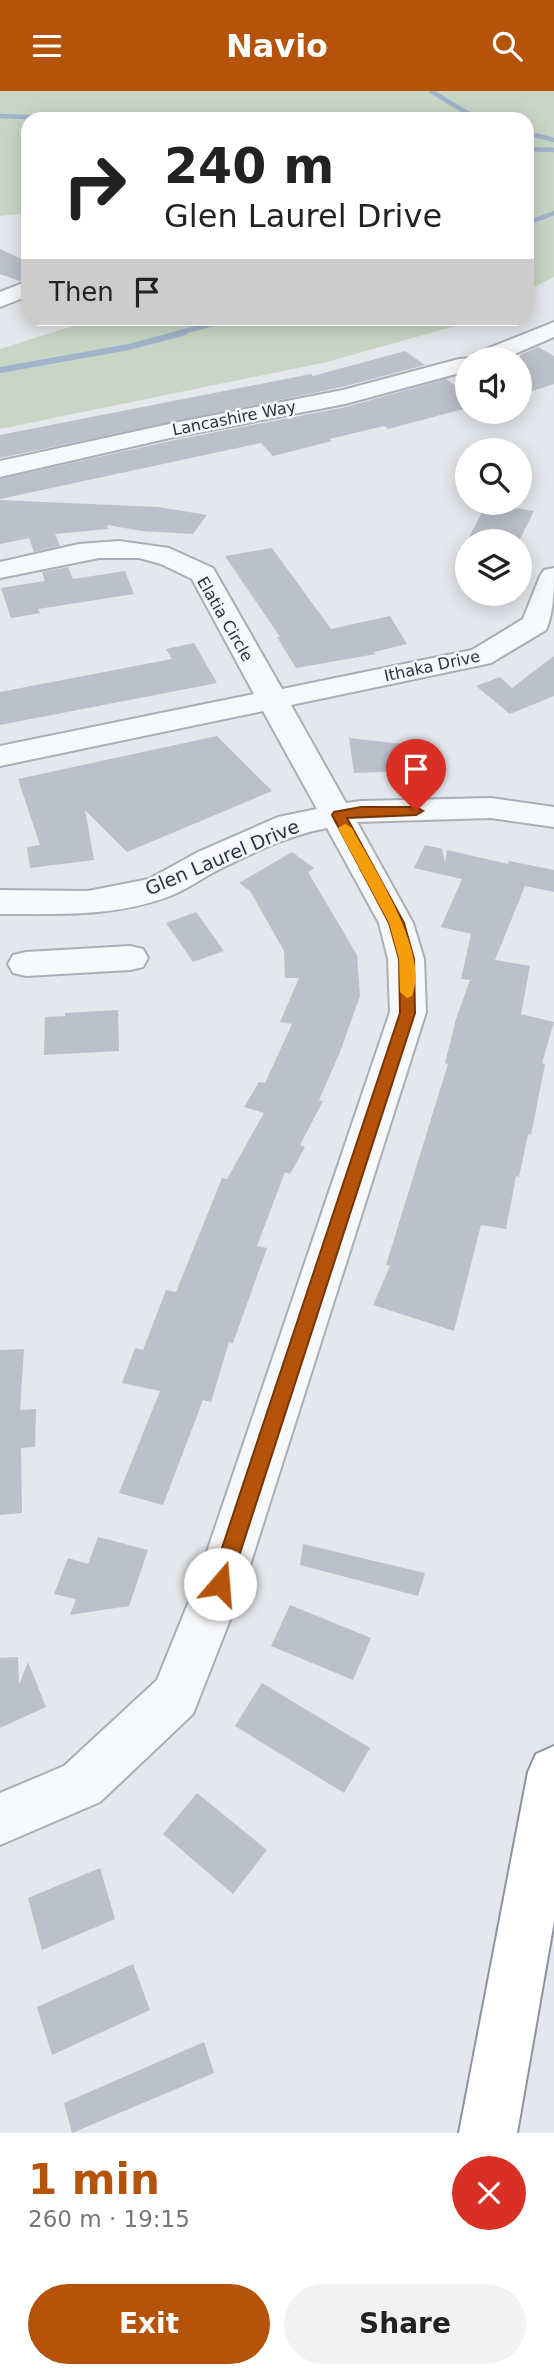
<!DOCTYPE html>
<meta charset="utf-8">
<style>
body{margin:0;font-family:"DejaVu Sans",sans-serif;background:#f2f2f2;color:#222;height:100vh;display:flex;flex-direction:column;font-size:26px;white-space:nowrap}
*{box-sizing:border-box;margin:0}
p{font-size:23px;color:#767676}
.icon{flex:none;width:38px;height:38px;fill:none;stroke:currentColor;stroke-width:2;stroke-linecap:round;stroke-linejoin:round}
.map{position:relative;height:2042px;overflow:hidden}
.side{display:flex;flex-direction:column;background:#fff;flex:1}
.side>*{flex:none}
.top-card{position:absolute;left:21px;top:21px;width:513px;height:214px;border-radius:21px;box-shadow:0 4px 18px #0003;background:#fff;color:#222;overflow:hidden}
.tools{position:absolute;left:455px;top:256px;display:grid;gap:14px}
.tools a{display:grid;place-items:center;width:77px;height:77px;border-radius:50%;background:#fff;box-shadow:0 4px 18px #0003;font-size:35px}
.pin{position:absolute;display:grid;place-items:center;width:60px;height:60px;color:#fff;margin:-72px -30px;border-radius:50% 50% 50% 0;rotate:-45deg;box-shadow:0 0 7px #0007}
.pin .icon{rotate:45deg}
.me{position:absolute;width:77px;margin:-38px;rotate:18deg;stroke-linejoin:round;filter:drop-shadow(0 0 5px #0008)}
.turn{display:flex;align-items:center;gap:24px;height:147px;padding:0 28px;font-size:32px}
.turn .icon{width:91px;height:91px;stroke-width:2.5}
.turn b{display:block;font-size:49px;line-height:60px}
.then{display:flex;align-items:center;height:66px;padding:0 28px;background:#0003;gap:14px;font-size:26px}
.round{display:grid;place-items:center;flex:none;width:74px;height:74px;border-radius:37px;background:#f2f2f2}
.summary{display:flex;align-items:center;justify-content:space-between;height:119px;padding:0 28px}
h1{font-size:42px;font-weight:600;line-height:52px;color:#b45309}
.primary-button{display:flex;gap:14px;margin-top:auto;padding:14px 28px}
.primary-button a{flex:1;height:80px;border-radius:42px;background:#b45309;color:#fff;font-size:28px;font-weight:600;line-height:80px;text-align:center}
.primary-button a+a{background:#f2f2f2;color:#222}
header{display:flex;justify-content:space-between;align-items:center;height:91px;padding:0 28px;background:#b45309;color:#fff;font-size:32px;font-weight:600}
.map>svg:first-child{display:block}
.green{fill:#c9d6c5}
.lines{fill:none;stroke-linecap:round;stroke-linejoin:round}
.stream-far1{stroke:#9fb4cc;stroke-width:4.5}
.stream{stroke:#9fb4cc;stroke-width:6}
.building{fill:#bbc0ca}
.minor-casing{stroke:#a9aeb7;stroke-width:4}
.highway-casing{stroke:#8b94a3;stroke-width:4}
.minor{fill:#f7f8fa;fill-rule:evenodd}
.highway{fill:#fff;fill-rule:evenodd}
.route{fill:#b45309;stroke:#753606;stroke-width:2}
.slow{fill:#f59e0b}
.labels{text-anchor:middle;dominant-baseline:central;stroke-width:5;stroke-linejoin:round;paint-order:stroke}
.far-street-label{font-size:16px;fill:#2b3445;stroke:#f4f6f9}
.street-label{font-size:19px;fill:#2b3445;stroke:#f4f6f9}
</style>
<header><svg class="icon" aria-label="menu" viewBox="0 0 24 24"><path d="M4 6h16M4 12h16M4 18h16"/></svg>Navio<svg class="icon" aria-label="search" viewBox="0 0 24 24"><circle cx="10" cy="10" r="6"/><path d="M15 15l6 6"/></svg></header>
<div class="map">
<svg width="554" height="2042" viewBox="0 0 554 2042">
<rect width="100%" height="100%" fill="#e4e7ec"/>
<g class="green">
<path d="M 0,0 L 554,0 L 554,186 L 527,200 L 527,28 L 28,28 L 28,122 L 0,125 Z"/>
<path d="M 95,228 L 470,228 L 455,235 L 327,271 L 0,338 L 0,258 Z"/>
</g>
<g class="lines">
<g class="stream-far1">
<path d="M 431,0 L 467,22 L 488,28"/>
<path d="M 0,25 L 77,28"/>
<path d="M 527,42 L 554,49"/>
<path d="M 527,58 L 554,59"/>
<path d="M 527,132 L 554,122"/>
<path d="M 178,242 L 231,228"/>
</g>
<path class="stream" d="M 0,279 L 129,256 L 185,241"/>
</g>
<g class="building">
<path d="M 0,158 L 28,171 L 28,188 L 20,190 L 0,183 Z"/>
<path d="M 538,256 L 554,265 L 554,293 L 520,304 L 520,264 Z"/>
<path d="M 405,260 L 425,274 L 342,296 L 0,367 L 0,344 L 311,283 L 313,285 Z"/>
<path d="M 446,288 L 467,303 L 467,317 L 388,338 L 384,335 L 329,348 L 332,350 L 273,365 L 261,352 L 0,408 L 0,388 L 175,349 L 346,316 Z"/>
<path d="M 0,409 L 158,416 L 207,424 L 193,443 L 142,440 L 107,434 L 108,438 L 55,443 L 60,455 L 34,461 L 29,447 L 0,453 Z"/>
<path d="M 487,412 L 534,420 L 519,450 L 492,450 L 469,446 Z"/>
<path d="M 272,457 L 331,538 L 390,525 L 407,553 L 374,561 L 376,563 L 296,577 L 277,546 L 280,546 L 225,465 Z"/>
<path d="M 68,476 L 73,488 L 125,480 L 134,503 L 38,518 L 40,522 L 11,527 L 1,497 L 45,490 L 42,481 Z"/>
<path d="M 194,552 L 217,592 L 0,634 L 0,601 L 172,568 L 166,558 Z"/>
<path d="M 554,565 L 554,605 L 510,623 L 476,595 L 500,586 L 512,597 Z"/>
<path d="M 217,645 L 272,700 L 127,761 L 85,719 L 94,769 L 30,777 L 27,756 L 40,754 L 18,688 Z"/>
<path d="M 349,647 L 422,655 L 427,679 L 354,682 Z"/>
<path d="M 425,754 L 442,758 L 445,772 L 447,759 L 508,773 L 509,770 L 554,779 L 554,801 L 525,795 L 495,869 L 530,875 L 521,923 L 554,931 L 542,972 L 545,973 L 531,1044 L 528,1043 L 519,1086 L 516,1085 L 506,1138 L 481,1134 L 454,1240 L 373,1214 L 390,1175 L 386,1174 L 448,973 L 445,972 L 456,928 L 470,889 L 461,888 L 471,843 L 441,836 L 462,788 L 414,777 Z"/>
<path d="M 292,761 L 314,777 L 308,781 L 357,864 L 360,905 L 340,961 L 319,1009 L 323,1010 L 300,1054 L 305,1056 L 290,1083 L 285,1081 L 257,1155 L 267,1157 L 233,1252 L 229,1251 L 211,1311 L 203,1309 L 163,1414 L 119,1402 L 160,1300 L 122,1292 L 135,1257 L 143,1259 L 166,1199 L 176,1201 L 222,1087 L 227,1088 L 264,1022 L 244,1016 L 259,991 L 265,992 L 292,933 L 280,931 L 299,887 L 285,887 L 284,860 L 250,800 L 239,792 Z"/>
<path d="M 196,821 L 224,860 L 193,871 L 166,832 Z"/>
<path d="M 118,919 L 119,960 L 44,964 L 45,926 L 65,925 L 65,922 Z"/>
<path d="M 24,1258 L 20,1319 L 36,1318 L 35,1356 L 21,1357 L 22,1422 L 0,1424 L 0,1259 Z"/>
<path d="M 98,1446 L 148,1459 L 129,1515 L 70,1524 L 76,1508 L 54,1503 L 68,1467 L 88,1473 Z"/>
<path d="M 303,1453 L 425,1482 L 418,1505 L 300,1474 Z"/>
<path d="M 290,1514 L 371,1547 L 353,1589 L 271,1555 Z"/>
<path d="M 18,1566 L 19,1594 L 28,1571 L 46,1616 L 0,1637 L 0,1567 Z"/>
<path d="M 262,1592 L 370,1657 L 344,1702 L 235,1635 Z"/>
<path d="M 197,1702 L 267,1759 L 233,1803 L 163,1743 Z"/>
<path d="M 100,1777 L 115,1828 L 42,1859 L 28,1807 Z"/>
<path d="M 133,1873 L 150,1919 L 52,1964 L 37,1916 Z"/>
<path d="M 204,1951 L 214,1982 L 72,2042 L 64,2012 Z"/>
</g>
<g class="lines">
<defs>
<g id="minor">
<path d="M 28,190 L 28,205 L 0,216 L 0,201 Z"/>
<path d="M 554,231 L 554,246 L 503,268 L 467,268 L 467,280 L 345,313 L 174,346 L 0,386 L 0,370 L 174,332 L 343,299 L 459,268 L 471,267 L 474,263 Z"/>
<path d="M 119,450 L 169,457 L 213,477 L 282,598 L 472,559 L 523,528 L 540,485 L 544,479 L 554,477 C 554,497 554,521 546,539 L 491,572 L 291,614 L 346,712 L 361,710 L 491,707 L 554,716 L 554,736 L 491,727 L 357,731 L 413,832 L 424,868 L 426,921 L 244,1493 L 193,1623 L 100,1711 L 0,1754 L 0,1702 L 64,1675 L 157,1589 L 196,1493 L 390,921 L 388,868 L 379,832 L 327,737 C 290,744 256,760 222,777 C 205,785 188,798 170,805 C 116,826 57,823 0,823 L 0,799 L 88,800 L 149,788 L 198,761 L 278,726 L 317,718 L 263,620 L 0,675 L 0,655 L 254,603 L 192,488 L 161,473 L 139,467 L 99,467 L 0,487 L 0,471 L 79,453 Z"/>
<path d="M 130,855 L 143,858 L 148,867 L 143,876 L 130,879 L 26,885 L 13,882 L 8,873 L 13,864 L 26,861 Z"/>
</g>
<path id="highway" d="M 554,1655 L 554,1830 L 517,2042 L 459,2042 L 528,1681 L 536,1663 Z"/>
</defs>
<use href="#minor" class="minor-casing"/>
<use href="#highway" class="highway-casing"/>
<use href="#minor" class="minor"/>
<use href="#highway" class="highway"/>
</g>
<path class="route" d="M 361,716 L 416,716 L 423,720 L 416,724 L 347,727 L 404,832 L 414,868 L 415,922 L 230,1493 L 227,1500 L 220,1502 L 213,1500 L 210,1493 L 400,922 L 399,868 L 389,832 L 332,724 L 334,721 Z"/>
<path class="slow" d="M 345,733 L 352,737 C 372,775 431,863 412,905 L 407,907 L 400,901 L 399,868 L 389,832 L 338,737 Z"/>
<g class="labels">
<g class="far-street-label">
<text transform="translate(234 327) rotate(-11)">Lancashire Way</text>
<text transform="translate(225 528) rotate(60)">Elatia Circle</text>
<text transform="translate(432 575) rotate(-12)">Ithaka Drive</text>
</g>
<g class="street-label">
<text transform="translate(222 766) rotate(-23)">Glen Laurel Drive</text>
</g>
</g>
</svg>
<div class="tools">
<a><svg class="icon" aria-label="sound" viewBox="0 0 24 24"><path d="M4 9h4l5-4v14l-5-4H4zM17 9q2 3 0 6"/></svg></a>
<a><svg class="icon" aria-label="search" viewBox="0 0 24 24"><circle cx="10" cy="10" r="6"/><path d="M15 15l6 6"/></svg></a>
<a><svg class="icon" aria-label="layers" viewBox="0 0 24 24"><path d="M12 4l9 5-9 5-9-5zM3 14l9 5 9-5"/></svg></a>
</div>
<div class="pin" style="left:416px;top:720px;background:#d93025"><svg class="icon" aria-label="arrive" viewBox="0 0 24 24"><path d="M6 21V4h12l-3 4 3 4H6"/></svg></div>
<svg class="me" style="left:220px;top:1493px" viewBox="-20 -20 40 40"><circle r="19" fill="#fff"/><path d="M0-13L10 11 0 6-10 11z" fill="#b45309"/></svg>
<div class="top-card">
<div class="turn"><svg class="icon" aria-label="right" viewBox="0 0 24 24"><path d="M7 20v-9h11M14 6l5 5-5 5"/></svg><div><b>240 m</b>Glen Laurel Drive</div></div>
<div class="then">Then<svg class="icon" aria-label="arrive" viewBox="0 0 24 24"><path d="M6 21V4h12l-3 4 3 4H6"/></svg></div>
</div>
</div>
<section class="side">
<div class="summary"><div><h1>1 min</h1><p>260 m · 19:15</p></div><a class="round" style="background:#d93025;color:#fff"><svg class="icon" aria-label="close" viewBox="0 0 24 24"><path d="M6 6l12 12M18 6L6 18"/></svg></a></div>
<div class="primary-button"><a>Exit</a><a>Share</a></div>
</section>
